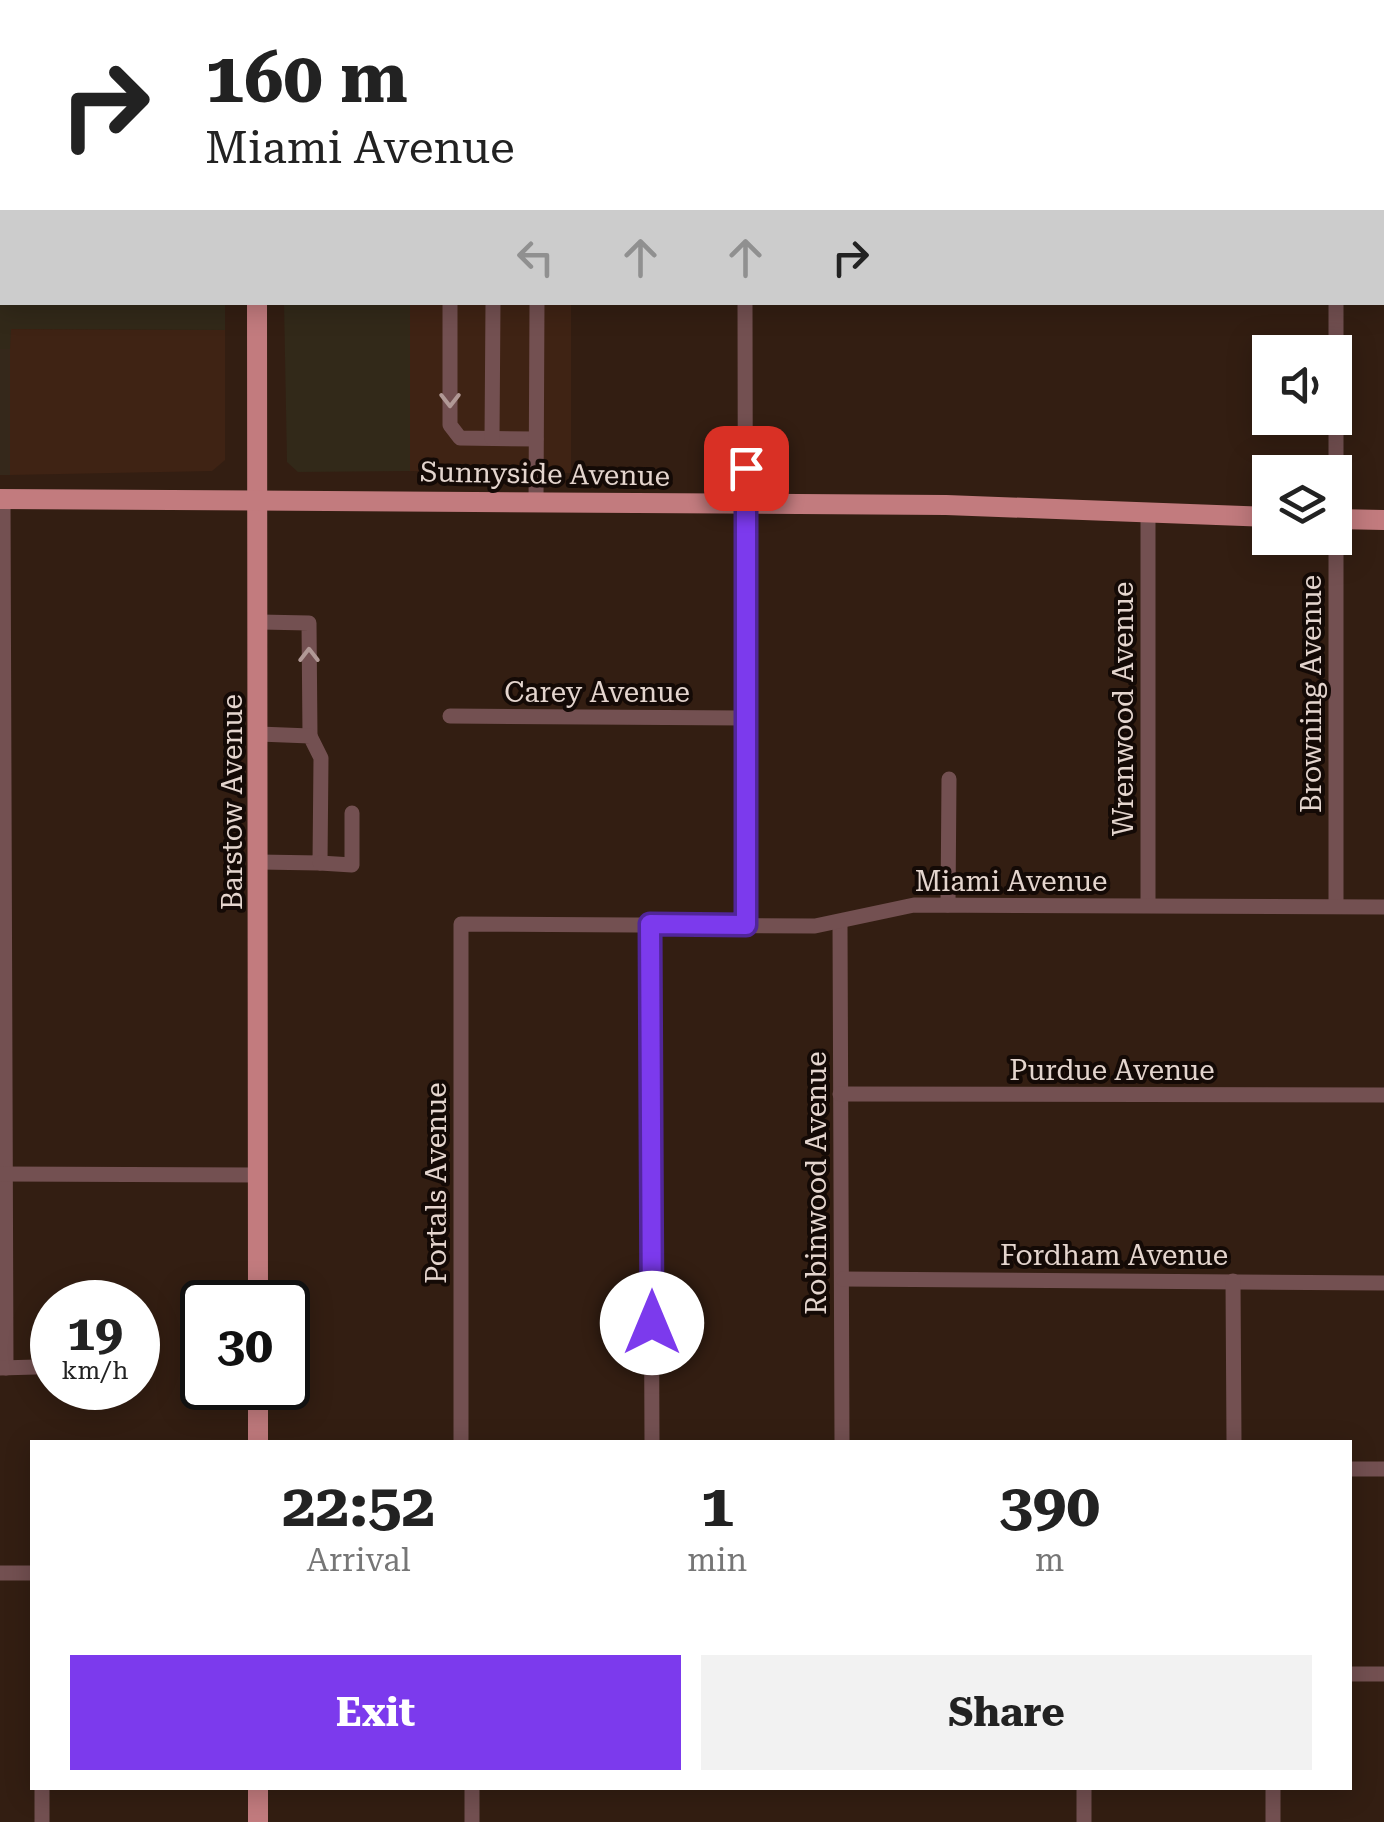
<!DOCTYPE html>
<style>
body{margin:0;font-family:"Roboto Serif",serif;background:#f2f2f2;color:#222;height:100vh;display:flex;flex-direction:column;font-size:38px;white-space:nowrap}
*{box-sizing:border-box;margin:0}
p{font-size:32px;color:#767676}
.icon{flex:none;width:55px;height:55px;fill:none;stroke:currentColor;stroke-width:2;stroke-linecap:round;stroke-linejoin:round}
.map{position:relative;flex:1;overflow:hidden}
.panel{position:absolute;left:30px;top:1440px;width:1322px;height:350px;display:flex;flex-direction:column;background:#fff;border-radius:0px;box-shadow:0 5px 25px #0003}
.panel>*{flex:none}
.guide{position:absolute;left:0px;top:0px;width:1385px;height:305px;box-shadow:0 5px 25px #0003;background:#fff;color:#222;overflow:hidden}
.tools{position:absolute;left:1252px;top:335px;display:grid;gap:20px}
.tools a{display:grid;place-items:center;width:100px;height:100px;border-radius:0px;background:#fff;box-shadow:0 5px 25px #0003;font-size:50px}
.speed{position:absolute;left:30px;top:1280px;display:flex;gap:20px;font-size:50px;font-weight:700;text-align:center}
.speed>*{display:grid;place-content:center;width:130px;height:130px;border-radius:50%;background:#fff;box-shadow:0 5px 25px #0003;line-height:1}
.speed small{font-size:25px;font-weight:400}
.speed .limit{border:5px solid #111;border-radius:15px;background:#fff;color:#111}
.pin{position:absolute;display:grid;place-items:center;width:85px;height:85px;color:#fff;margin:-42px;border-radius:20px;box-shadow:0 5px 15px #0006}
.me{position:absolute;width:110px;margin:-55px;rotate:0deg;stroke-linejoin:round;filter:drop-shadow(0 0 8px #0008)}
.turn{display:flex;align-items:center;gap:35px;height:210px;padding:0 40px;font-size:45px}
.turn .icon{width:130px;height:130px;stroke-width:2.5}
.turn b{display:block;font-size:70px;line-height:85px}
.lanes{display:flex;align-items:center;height:95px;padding:0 40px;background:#0003;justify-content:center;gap:50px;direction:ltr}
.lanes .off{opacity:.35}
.eta{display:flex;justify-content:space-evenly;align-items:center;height:170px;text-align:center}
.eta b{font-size:60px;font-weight:700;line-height:70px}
.primary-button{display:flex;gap:20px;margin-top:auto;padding:20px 40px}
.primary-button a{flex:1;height:115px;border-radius:0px;background:#7c3aed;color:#fff;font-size:40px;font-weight:700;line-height:115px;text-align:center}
.primary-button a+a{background:#f2f2f2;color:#222}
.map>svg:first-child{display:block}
.built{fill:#3f2314}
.industrial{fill:#322919}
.education{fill:#35281b}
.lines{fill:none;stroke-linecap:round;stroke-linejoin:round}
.minor{stroke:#735051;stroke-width:15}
.major{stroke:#c27b7e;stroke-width:20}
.oneway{stroke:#b19996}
.route-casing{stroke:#51269a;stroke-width:25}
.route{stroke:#7c3aed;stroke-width:18}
.labels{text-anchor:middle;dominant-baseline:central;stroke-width:8;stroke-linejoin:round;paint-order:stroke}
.street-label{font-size:28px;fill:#e4d5ce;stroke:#140a06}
</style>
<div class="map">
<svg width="1384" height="1822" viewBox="0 0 1384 1822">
<rect width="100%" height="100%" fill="#331e12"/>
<g class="built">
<path d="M 410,303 L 571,303 L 571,473 L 410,471 Z"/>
<path d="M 10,329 L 225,330 L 225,460 L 212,471 L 10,475 Z"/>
</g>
<g class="industrial">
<path d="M 0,0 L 225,0 L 2,2 L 2,302 L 225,303 L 225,330 L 11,329 L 10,349 L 0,349 Z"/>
<path d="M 284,303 L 410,303 L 410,471 L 298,472 L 287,462 Z"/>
</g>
<rect class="education" x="0" y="349" width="10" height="126"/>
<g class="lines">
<g class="minor">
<path d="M 450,0 L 450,2"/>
<path d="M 493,2 L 493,0"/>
<path d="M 538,2 L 538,0"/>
<path d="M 745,2 L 745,0"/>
<path d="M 1233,2 L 1233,0"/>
<path d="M 1382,39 L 1384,39"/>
<path d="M 1382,265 L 1384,265"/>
<path d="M 450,302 L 450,425 L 460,438 L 536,439"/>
<path d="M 745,302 L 746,925"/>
<path d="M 492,438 L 493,302"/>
<path d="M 3,499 L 6,1368"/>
<path d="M 536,503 L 537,302"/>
<path d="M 1148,512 L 1148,905"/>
<path d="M 260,622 L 309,623 L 310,736"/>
<path d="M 450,716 L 744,718"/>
<path d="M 259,862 L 320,863 L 321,758 L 310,736 L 259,734"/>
<path d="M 320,863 L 352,865 L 352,813"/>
<path d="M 948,905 L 949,779"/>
<path d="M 1336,906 L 1336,302"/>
<path d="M 840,923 L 842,1442"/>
<path d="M 650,924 L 652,1442"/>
<path d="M 840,1094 L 1384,1095"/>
<path d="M 0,1174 L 258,1175"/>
<path d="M 843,1279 L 1384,1283"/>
<path d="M 1233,1281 L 1234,1442"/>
<path d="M 0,1368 L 36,1367"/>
<path d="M 461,1442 L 461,924 L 815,926 L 914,905 L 1384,907"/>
<path d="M 1350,1469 L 1384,1469"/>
<path d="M 0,1573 L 32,1573"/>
<path d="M 1350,1674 L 1384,1674"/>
<path d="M 42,1788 L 42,1822"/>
<path d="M 472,1788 L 472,1822"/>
<path d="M 1084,1822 L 1084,1788"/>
<path d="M 1273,1822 L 1273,1788"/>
</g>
<g class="major">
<path d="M 256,0 L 256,2"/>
<path d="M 257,302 L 258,1302"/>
<path d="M 0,499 L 946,505 L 1270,517"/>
<path d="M 1335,519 L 1384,520"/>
<path d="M 258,1388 L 258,1442"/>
<path d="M 258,1788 L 258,1822"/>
</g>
</g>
<defs><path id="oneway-chevron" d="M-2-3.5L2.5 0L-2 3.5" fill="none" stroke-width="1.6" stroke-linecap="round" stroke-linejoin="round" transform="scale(2.5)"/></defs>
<g class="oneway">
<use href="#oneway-chevron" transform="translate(450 400) rotate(90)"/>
<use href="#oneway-chevron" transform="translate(309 655) rotate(-90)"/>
</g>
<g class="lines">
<defs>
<path id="route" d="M 652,1323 L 650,924 L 746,925 L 746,468"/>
</defs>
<use href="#route" class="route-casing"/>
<use href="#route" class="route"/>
</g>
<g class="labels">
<g class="street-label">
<text transform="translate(545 474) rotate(1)">Sunnyside Avenue</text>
<text x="597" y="692">Carey Avenue</text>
<text transform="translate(1311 694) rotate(-90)">Browning Avenue</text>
<text transform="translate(1123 709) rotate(-90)">Wrenwood Avenue</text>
<text transform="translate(232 802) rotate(-90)">Barstow Avenue</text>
<text x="1011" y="881">Miami Avenue</text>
<text x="1112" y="1070">Purdue Avenue</text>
<text transform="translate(436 1183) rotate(-90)">Portals Avenue</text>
<text transform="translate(816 1183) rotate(-90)">Robinwood Avenue</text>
<text x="1114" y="1255">Fordham Avenue</text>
</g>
</g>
</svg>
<div class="tools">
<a><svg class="icon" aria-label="sound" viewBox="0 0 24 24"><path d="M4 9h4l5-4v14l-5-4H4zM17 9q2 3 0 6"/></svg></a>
<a><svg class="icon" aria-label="layers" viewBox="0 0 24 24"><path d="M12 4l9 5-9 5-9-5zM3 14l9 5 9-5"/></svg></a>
</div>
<div class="speed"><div>19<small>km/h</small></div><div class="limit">30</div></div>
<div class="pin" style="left:746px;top:468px;background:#d93025"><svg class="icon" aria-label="arrive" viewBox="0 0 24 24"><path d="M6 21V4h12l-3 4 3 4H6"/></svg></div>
<svg class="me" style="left:652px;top:1323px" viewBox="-20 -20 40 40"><circle r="19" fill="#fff"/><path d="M0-13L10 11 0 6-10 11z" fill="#7c3aed"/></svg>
<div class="guide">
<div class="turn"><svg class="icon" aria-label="right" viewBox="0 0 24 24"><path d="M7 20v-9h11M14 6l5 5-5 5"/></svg><div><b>160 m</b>Miami Avenue</div></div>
<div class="lanes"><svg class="icon off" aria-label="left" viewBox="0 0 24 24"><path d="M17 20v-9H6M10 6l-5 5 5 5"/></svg><svg class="icon off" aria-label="ahead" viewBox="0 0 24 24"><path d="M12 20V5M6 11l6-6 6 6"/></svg><svg class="icon off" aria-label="ahead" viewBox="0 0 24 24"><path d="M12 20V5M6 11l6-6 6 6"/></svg><svg class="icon" aria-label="right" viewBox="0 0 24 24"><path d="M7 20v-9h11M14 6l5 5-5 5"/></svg></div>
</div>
<section class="panel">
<div class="eta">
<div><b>22:52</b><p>Arrival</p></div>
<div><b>1</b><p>min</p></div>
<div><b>390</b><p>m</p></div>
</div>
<div class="primary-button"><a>Exit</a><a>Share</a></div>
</section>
</div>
